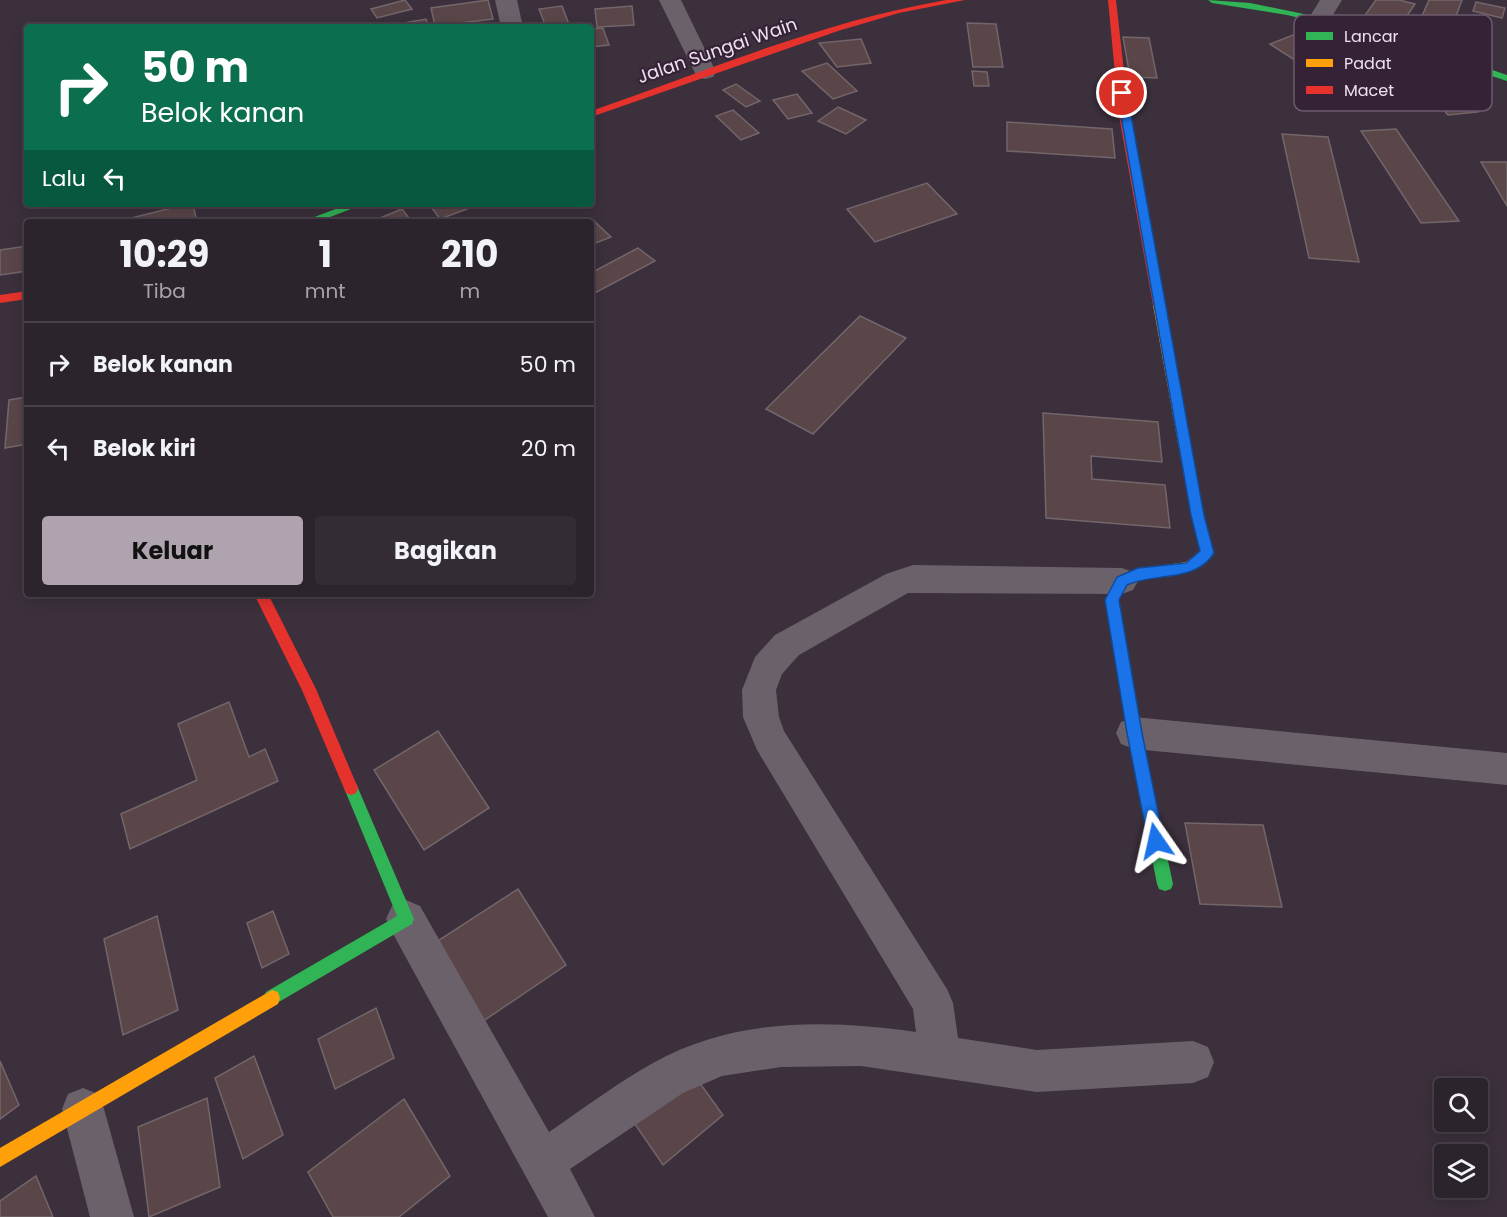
<!DOCTYPE html>
<html lang="id">
<style>
body{margin:0;font-family:Poppins,sans-serif;background:#342c35;color:#f1f3f6;height:100vh;display:flex;flex-direction:column;font-size:22px;white-space:nowrap}
*{box-sizing:border-box;margin:0}
p{font-size:20px;color:#a6a4aa}
.icon{flex:none;width:33px;height:33px;fill:none;stroke:currentColor;stroke-width:2;stroke-linecap:round;stroke-linejoin:round}
.map{position:relative;flex:1;overflow:hidden}
.side{position:absolute;left:24px;top:219px;width:570px;height:378px;display:flex;flex-direction:column;background:#2c242d;border-radius:6px;box-shadow:0 3px 15px #0003,0 0 0 2px #484149}
.side>*{flex:none}
.guide{position:absolute;left:24px;top:24px;width:570px;height:183px;border-radius:6px;box-shadow:0 3px 15px #0003,0 0 0 2px #484149;background:#0b6e4f;color:#fff;overflow:hidden}
.controls{position:absolute;left:1434px;top:1078px;display:grid;gap:12px}
.controls a{display:grid;place-items:center;width:54px;height:54px;border-radius:6px;background:#2c242d;box-shadow:0 3px 15px #0003,0 0 0 2px #484149;font-size:30px}
.pin{position:absolute;display:grid;place-items:center;width:51px;height:51px;color:#fff;margin:-26px;border:3px solid #fff;border-radius:50%;box-shadow:0 2px 6px #0007}
.me{position:absolute;width:66px;margin:-33px;rotate:349deg;stroke-linejoin:round;filter:drop-shadow(0 0 4px #0008)}
.turn{display:flex;align-items:center;gap:21px;height:126px;padding:0 18px;font-size:27px}
.turn .icon{width:78px;height:78px;stroke-width:2.5}
.turn b{display:block;font-size:42px;line-height:51px}
.then{display:flex;align-items:center;height:57px;padding:0 18px;background:#0003;gap:12px;font-size:22px}
.eta{display:flex;justify-content:space-evenly;align-items:center;height:102px;text-align:center}
.eta b{font-size:36px;font-weight:700;line-height:42px}
.button{display:flex;gap:12px;margin-top:auto;padding:12px 18px}
.button a{flex:1;height:69px;border-radius:6px;background:#afa3b0;color:#111;font-size:24px;font-weight:700;line-height:69px;text-align:center}
.button a+a{background:#342c35;color:#f1f3f6}
ul{padding:0;list-style:none}
li{display:flex;align-items:center;gap:18px;height:84px;padding:0 18px;border-top:2px solid #484149}
li div{flex:1}
li b{display:block;font-size:22px}
li em{font-style:normal}
.map>svg:first-child{display:block}
.building{fill:#5a4648;stroke:#73666a;stroke-width:1.5}
.lines{fill:none;stroke-linecap:round;stroke-linejoin:round}
.street{fill:#6a616b;fill-rule:evenodd}
.fast{fill:#30b455;fill-rule:evenodd}
.slow{fill:#ff9f0a;fill-rule:evenodd}
.jam{fill:#e5322d;fill-rule:evenodd}
.route{fill:#1a73e8;stroke:#114b97;stroke-width:1.5}
.labels{text-anchor:middle;dominant-baseline:central;stroke-width:4.5;stroke-linejoin:round;paint-order:stroke}
.far-street-label{font-size:18px;fill:#eee1ef;stroke:#352236}
.key{fill:#352236;stroke:#6c5b6e;stroke-width:1.5}
.key-label{font-size:16px;fill:#eee1ef}
</style>
<div class="map">
<svg width="1507" height="1217" viewBox="0 0 1507 1217">
<rect width="100%" height="100%" fill="#3b303c"/>
<g class="building">
<path d="M 405,0 L 412,9 L 377,18 L 371,9 Z"/>
<path d="M 488,0 L 493,19 L 435,26 L 431,8 Z"/>
<path d="M 1376,0 L 1399,0 L 1415,4 L 1398,29 L 1363,18 Z"/>
<path d="M 1429,0 L 1462,0 L 1453,24 L 1422,16 Z"/>
<path d="M 1476,2 L 1505,8 L 1502,18 L 1473,11 Z"/>
<path d="M 562,6 L 570,27 L 546,27 L 539,9 Z"/>
<path d="M 632,6 L 634,25 L 597,27 L 595,9 Z"/>
<path d="M 426,19 L 429,27 L 393,27 L 392,25 Z"/>
<path d="M 967,23 L 996,24 L 1003,67 L 973,67 Z"/>
<path d="M 603,28 L 609,45 L 591,47 L 591,29 Z"/>
<path d="M 1306,30 L 1332,47 L 1296,61 L 1270,44 Z"/>
<path d="M 1123,37 L 1149,38 L 1157,78 L 1130,77 Z"/>
<path d="M 861,39 L 871,63 L 837,67 L 819,43 Z"/>
<path d="M 827,63 L 857,91 L 833,99 L 802,71 Z"/>
<path d="M 972,71 L 987,72 L 989,86 L 974,86 Z"/>
<path d="M 736,84 L 760,101 L 746,107 L 723,90 Z"/>
<path d="M 1458,88 L 1478,112 L 1448,115 L 1428,92 Z"/>
<path d="M 797,94 L 812,113 L 788,119 L 773,100 Z"/>
<path d="M 838,107 L 866,120 L 846,134 L 818,121 Z"/>
<path d="M 733,110 L 759,133 L 741,140 L 716,116 Z"/>
<path d="M 1007,122 L 1112,129 L 1115,158 L 1007,151 Z"/>
<path d="M 1396,129 L 1459,221 L 1421,223 L 1361,131 Z"/>
<path d="M 1282,134 L 1328,137 L 1359,262 L 1309,258 Z"/>
<path d="M 1481,162 L 1507,162 L 1507,206 Z"/>
<path d="M 927,183 L 957,214 L 875,242 L 847,209 Z"/>
<path d="M 188,204 L 193,204 L 197,222 L 128,222 L 127,219 Z"/>
<path d="M 429,204 L 467,204 L 470,208 L 440,219 Z"/>
<path d="M 402,209 L 412,222 L 377,222 L 375,220 Z"/>
<path d="M 593,220 L 611,237 L 591,245 L 591,222 L 589,222 Z"/>
<path d="M 27,246 L 27,271 L 0,275 L 0,250 Z"/>
<path d="M 638,248 L 655,261 L 591,295 L 591,273 Z"/>
<path d="M 860,316 L 906,338 L 813,434 L 766,409 Z"/>
<path d="M 27,397 L 27,444 L 5,448 L 9,400 Z"/>
<path d="M 1043,413 L 1158,422 L 1162,462 L 1091,456 L 1092,479 L 1165,485 L 1170,528 L 1046,518 Z"/>
<path d="M 229,702 L 249,757 L 265,749 L 278,781 L 130,849 L 121,814 L 197,780 L 178,724 Z"/>
<path d="M 438,731 L 489,808 L 424,850 L 374,770 Z"/>
<path d="M 1185,823 L 1263,825 L 1282,907 L 1200,904 Z"/>
<path d="M 518,889 L 566,965 L 476,1026 L 430,946 Z"/>
<path d="M 273,911 L 289,954 L 262,968 L 247,923 Z"/>
<path d="M 157,916 L 178,1010 L 123,1035 L 104,939 Z"/>
<path d="M 376,1008 L 394,1058 L 335,1089 L 318,1039 Z"/>
<path d="M 254,1056 L 283,1135 L 243,1159 L 215,1078 Z"/>
<path d="M 0,1061 L 19,1105 L 0,1119 Z"/>
<path d="M 686,1064 L 723,1115 L 663,1165 L 626,1111 Z"/>
<path d="M 207,1098 L 220,1187 L 149,1217 L 138,1127 Z"/>
<path d="M 404,1099 L 450,1176 L 399,1217 L 333,1217 L 308,1172 Z"/>
<path d="M 36,1176 L 53,1217 L 0,1217 L 0,1201 Z"/>
</g>
<g class="lines">
<g class="street">
<path d="M 495,0 L 517,0 L 523,27 L 501,27 Z"/>
<path d="M 659,0 L 681,0 L 716,72 L 713,77 L 705,79 L 697,77 Z"/>
<path d="M 1320,0 L 1342,0 L 1328,23 L 1320,24 L 1312,23 L 1309,18 Z"/>
<path d="M 913,565 L 1122,568 L 1133,572 L 1138,581 L 1133,590 L 1122,594 L 908,593 L 799,655 L 782,674 L 776,690 L 779,717 L 784,731 L 947,989 L 953,1003 L 958,1038 L 1037,1050 L 1193,1041 L 1208,1047 L 1214,1062 L 1208,1077 L 1193,1083 L 1037,1092 L 861,1066 L 781,1067 L 722,1076 L 683,1093 L 570,1169 L 595,1217 L 548,1217 L 392,932 L 386,919 L 392,906 L 406,900 L 420,906 L 549,1132 C 583,1109 617,1083 653,1063 C 734,1018 826,1019 916,1032 L 913,1009 L 757,750 L 743,717 L 742,690 L 755,657 L 775,635 L 886,574 Z"/>
<path d="M 1134,717 L 1507,753 L 1507,785 L 1134,749 L 1121,744 L 1116,733 L 1121,722 Z"/>
<path d="M 83,1088 L 98,1094 L 104,1109 L 134,1217 L 90,1217 L 62,1109 L 68,1094 Z"/>
</g>
<g class="fast">
<path d="M 1208,0 L 1250,3 L 1328,19 L 1401,39 L 1507,75 L 1507,81 L 1358,32 L 1287,15 L 1212,3 Z"/>
<path d="M 349,204 L 364,204 L 317,222 L 301,222 Z"/>
<path d="M 1123,660 L 1128,662 L 1130,666 L 1141,733 L 1173,884 L 1171,889 L 1165,891 L 1159,889 L 1157,884 L 1127,733 L 1116,666 L 1118,662 Z"/>
<path d="M 351,781 L 356,783 L 358,788 L 414,919 L 412,924 L 272,1006 L 266,1004 L 264,998 L 266,992 L 397,916 L 344,788 L 346,783 Z"/>
</g>
<g class="slow">
<path d="M 1159,301 L 1165,305 L 1203,515 L 1214,553 C 1192,589 1123,563 1119,601 C 1118,612 1128,652 1130,666 L 1128,670 L 1123,672 L 1118,670 L 1116,666 L 1105,600 L 1117,577 L 1138,569 L 1186,562 L 1200,551 L 1191,515 L 1153,305 Z"/>
<path d="M 272,990 L 278,992 L 280,998 L 278,1004 L 0,1167 L 0,1148 Z"/>
</g>
<g class="jam">
<path d="M 946,0 L 965,0 L 899,13 L 838,31 L 591,117 L 591,111 C 708,70 824,21 946,0 Z"/>
<path d="M 1108,0 L 1116,0 L 1129,116 L 1165,305 L 1159,309 L 1153,305 L 1119,116 Z"/>
<path d="M 27,291 L 27,299 L 0,303 L 0,295 Z"/>
<path d="M 254,594 L 268,594 L 316,689 L 358,788 L 356,793 L 351,795 L 346,793 L 302,690 Z"/>
</g>
</g>
<path class="route" d="M 1122,90 L 1127,93 L 1204,515 L 1214,553 C 1196,583 1154,572 1127,585 L 1119,600 L 1142,733 L 1164,841 L 1162,846 L 1156,848 L 1151,846 L 1148,841 L 1127,733 L 1105,600 L 1117,577 L 1138,568 L 1186,563 L 1200,551 L 1191,515 L 1117,93 Z"/>
<g class="labels">
<g class="far-street-label">
<text transform="translate(717 50) rotate(-19)">Jalan Sungai Wain</text>
</g>
</g>
<rect x="1294" y="15" width="198" height="96" rx="9" class="key"/>
<rect x="1306" y="32" width="27" height="8" fill="#30b455"/>
<rect x="1306" y="59" width="27" height="8" fill="#ff9f0a"/>
<rect x="1306" y="86" width="27" height="8" fill="#e5322d"/>
<g class="key-label">
<text x="1344" y="42">Lancar</text>
<text x="1344" y="69">Padat</text>
<text x="1344" y="96">Macet</text>
</g>
</svg>
<div class="controls">
<a><svg class="icon" aria-label="search" viewBox="0 0 24 24"><circle cx="10" cy="10" r="6"/><path d="M15 15l6 6"/></svg></a>
<a><svg class="icon" aria-label="layers" viewBox="0 0 24 24"><path d="M12 4l9 5-9 5-9-5zM3 14l9 5 9-5"/></svg></a>
</div>
<div class="pin" style="left:1122px;top:93px;background:#d93025"><svg class="icon" aria-label="arrive" viewBox="0 0 24 24"><path d="M6 21V4h12l-3 4 3 4H6"/></svg></div>
<svg class="me" style="left:1156px;top:841px" viewBox="-20 -20 40 40"><path d="M0-17L14 15 0 8-14 15z" fill="#1a73e8" stroke="#fff" stroke-width="4"/></svg>
<div class="guide">
<div class="turn"><svg class="icon" aria-label="right" viewBox="0 0 24 24"><path d="M7 20v-9h11M14 6l5 5-5 5"/></svg><div><b>50 m</b>Belok kanan</div></div>
<div class="then">Lalu<svg class="icon" aria-label="left" viewBox="0 0 24 24"><path d="M17 20v-9H6M10 6l-5 5 5 5"/></svg></div>
</div>
<section class="side">
<div class="eta">
<div><b>10:29</b><p>Tiba</p></div>
<div><b>1</b><p>mnt</p></div>
<div><b>210</b><p>m</p></div>
</div>
<ul>
<li><svg class="icon" aria-label="right" viewBox="0 0 24 24"><path d="M7 20v-9h11M14 6l5 5-5 5"/></svg><div><b>Belok kanan</b></div><em>50 m</em></li>
<li><svg class="icon" aria-label="left" viewBox="0 0 24 24"><path d="M17 20v-9H6M10 6l-5 5 5 5"/></svg><div><b>Belok kiri</b></div><em>20 m</em></li>
</ul>
<div class="button"><a>Keluar</a><a>Bagikan</a></div>
</section>
</div>
